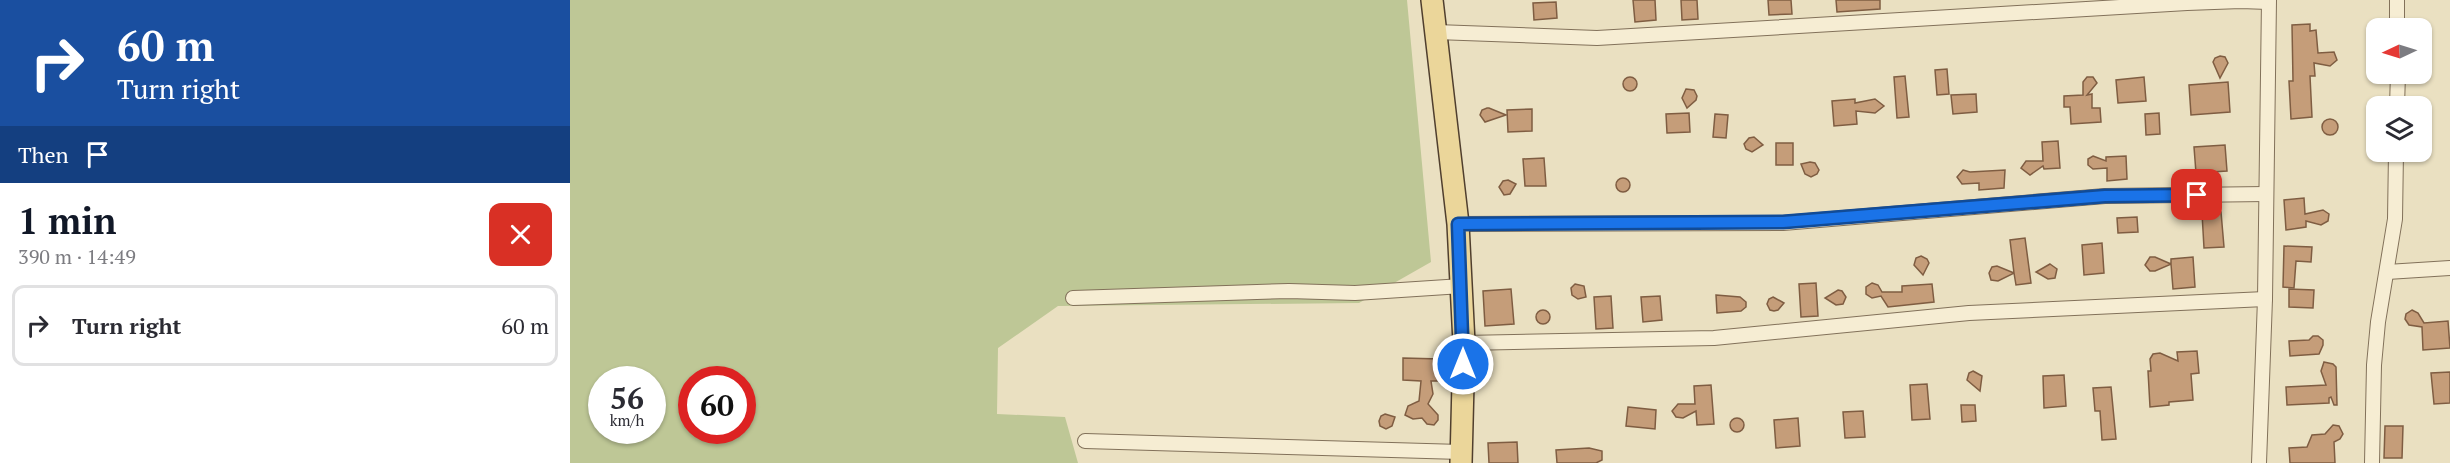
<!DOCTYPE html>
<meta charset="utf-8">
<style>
body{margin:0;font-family:"PT Serif",serif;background:#f2f2f3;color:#2b2b33;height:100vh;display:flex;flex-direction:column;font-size:22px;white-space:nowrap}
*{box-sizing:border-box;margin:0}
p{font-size:20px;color:#7c7c81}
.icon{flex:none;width:33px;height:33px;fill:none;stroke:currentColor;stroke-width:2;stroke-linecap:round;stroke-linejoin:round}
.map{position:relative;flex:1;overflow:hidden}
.panel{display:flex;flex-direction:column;background:#fff;width:570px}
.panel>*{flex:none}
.top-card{background:#1a4fa0;color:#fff;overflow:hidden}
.needle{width:39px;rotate:266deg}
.controls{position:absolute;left:1796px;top:18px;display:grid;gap:12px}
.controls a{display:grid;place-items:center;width:66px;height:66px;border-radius:12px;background:#fff;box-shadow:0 2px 4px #0004;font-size:30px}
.speed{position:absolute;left:18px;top:366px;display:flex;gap:12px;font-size:30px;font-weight:700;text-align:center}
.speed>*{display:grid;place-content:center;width:78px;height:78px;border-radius:50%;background:#fff;box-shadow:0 2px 4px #0004;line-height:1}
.speed small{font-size:15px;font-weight:400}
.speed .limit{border:9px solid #d22;background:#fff;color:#111}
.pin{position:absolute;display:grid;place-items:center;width:51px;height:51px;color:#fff;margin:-26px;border-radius:12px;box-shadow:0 3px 9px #0006}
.me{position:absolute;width:66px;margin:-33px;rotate:0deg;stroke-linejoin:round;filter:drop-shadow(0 0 4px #0008)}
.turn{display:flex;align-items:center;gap:21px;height:126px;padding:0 18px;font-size:27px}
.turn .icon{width:78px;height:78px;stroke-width:2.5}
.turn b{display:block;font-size:42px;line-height:51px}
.then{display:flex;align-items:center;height:57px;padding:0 18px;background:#0003;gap:12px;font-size:22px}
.round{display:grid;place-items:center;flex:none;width:63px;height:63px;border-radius:12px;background:#f2f2f3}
.overview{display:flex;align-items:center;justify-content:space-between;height:102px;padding:0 18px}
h1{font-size:36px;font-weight:700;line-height:45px;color:#111827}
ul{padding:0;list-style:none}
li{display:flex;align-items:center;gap:18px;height:81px;margin:0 12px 9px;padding:0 6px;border:3px solid #e1e1e2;border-radius:12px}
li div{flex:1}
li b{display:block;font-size:22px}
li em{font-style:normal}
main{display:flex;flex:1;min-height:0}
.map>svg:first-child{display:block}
.green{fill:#bec796;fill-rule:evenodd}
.building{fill:#c59d79;stroke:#7f5d42;stroke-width:1.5}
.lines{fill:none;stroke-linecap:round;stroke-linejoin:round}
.street-casing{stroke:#82715a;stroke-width:16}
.primary-casing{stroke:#503f2e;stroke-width:24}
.street{stroke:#f6edd3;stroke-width:14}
.primary{stroke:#ebd69a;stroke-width:21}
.route-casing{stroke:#114b97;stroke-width:15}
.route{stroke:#1a73e8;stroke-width:10}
</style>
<main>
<section class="panel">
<div class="top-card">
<div class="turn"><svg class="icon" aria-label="right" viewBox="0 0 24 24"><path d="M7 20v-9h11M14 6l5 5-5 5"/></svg><div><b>60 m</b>Turn right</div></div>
<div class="then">Then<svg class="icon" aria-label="arrive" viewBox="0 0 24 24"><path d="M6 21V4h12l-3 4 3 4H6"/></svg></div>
</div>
<div class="overview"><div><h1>1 min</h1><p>390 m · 14:49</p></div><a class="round" style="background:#d93025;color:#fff"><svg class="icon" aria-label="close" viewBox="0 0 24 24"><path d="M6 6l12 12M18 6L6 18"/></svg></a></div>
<ul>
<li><svg class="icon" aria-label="right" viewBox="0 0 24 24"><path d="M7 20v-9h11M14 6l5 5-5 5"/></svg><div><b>Turn right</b></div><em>60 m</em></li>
</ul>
</section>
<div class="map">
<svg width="1880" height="463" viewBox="0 0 1880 463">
<rect width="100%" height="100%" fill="#eae0c1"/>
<path class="green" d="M 0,0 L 837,0 L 861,262 L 789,303 L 488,306 L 428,348 L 427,414 L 495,417 L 508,463 L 0,463 ZM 32,380 L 82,380 L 82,430 L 32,430 ZM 122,380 L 172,380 L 172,430 L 122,430 Z"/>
<g class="building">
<path d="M 1063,0 L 1085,0 L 1086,20 L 1065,22 Z"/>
<path d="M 1111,0 L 1127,0 L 1128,19 L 1112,20 Z"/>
<path d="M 1198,0 L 1221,0 L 1222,14 L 1199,15 Z"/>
<path d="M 1266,0 L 1310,0 L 1310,9 L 1267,12 Z"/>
<path d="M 986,2 L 987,18 L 964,20 L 963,3 Z"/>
<path d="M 1740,24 L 1740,31 L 1746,30 L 1748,53 L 1764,52 L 1767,60 L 1760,66 L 1744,63 L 1745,76 L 1740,76 L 1742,117 L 1721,119 L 1719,81 L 1723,81 L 1722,25 Z"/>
<path d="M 1650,56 L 1655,57 L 1658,63 L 1650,78 L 1643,62 L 1645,58 Z"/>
<path d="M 1377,69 L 1379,94 L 1367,95 L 1365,70 Z"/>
<path d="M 1335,76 L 1339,117 L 1327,118 L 1324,77 Z"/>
<circle cx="1060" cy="84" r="7"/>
<path d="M 1517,77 L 1523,77 L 1527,83 L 1517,95 L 1522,94 L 1522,108 L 1530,108 L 1531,122 L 1501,124 L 1500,107 L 1494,107 L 1494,96 L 1513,95 L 1513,82 Z"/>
<path d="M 1574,77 L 1576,101 L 1548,103 L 1546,80 Z"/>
<path d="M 1658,82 L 1660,112 L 1621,115 L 1619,85 Z"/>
<path d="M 1116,89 L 1124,90 L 1127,96 L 1126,100 L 1117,108 L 1112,98 Z"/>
<path d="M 1406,94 L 1407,112 L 1383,114 L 1381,95 Z"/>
<path d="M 1285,99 L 1285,103 L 1305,99 L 1314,106 L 1305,113 L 1286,111 L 1287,124 L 1264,126 L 1262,101 Z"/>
<path d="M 917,108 L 919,108 L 936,115 L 915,122 L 910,115 L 912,110 Z"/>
<path d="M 962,109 L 962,131 L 938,132 L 937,110 Z"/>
<path d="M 1119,113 L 1120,132 L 1097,133 L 1096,114 Z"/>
<path d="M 1589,113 L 1590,134 L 1576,135 L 1575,114 Z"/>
<path d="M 1145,114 L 1158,115 L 1156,138 L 1143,137 Z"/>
<circle cx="1760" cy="127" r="8"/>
<path d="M 1184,137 L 1193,145 L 1182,152 L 1176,149 L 1174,144 L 1179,138 Z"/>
<path d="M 1488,141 L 1490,168 L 1474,169 L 1473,166 L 1460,175 L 1451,168 L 1456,161 L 1473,161 L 1472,142 Z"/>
<rect x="1206" y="143" width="17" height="22"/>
<path d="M 1655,145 L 1657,171 L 1626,173 L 1624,147 Z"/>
<path d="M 1523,156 L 1536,161 L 1536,157 L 1556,156 L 1557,179 L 1537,181 L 1537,168 L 1523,169 L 1518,165 L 1518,159 Z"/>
<path d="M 974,158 L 976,186 L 955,186 L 953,159 Z"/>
<path d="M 1240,162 L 1245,163 L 1249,170 L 1247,174 L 1241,177 L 1235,174 L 1231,164 Z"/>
<path d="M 1393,170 L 1400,172 L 1435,170 L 1434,188 L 1409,190 L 1409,183 L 1392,184 L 1387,177 Z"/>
<circle cx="1053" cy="185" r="7"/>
<path d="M 938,180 L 946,184 L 940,194 L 934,195 L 929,187 L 933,181 Z"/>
<path d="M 1734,198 L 1735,214 L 1753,210 L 1759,214 L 1758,221 L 1751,225 L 1736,221 L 1736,227 L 1716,230 L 1714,200 Z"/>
<path d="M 1651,212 L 1654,247 L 1634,248 L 1632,213 Z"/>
<path d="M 1567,217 L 1568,232 L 1548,233 L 1547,218 Z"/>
<path d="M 1455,238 L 1461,283 L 1446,285 L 1444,273 L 1428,281 L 1421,280 L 1419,273 L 1422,267 L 1427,266 L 1444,273 L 1440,240 Z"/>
<path d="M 1532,243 L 1534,273 L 1514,275 L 1512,245 Z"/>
<path d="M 1714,246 L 1742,247 L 1741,262 L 1726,261 L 1724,288 L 1713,287 Z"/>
<path d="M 1351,256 L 1357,259 L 1359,263 L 1353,275 L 1344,265 L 1346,258 Z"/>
<path d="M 1580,257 L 1585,257 L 1601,264 L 1601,259 L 1623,257 L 1625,287 L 1603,289 L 1601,264 L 1585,271 L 1580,271 L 1575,265 Z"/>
<path d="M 1480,264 L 1487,269 L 1485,278 L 1478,279 L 1466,272 Z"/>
<path d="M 1246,283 L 1248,316 L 1231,317 L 1229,284 Z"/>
<path d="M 1302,283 L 1308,285 L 1312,292 L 1332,292 L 1332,286 L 1362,284 L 1364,302 L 1318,307 L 1311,296 L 1302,298 L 1296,294 L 1296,287 Z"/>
<path d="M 1005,284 L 1014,286 L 1016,297 L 1008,299 L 1002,295 L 1001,288 Z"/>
<path d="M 941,289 L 944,324 L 915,326 L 913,291 Z"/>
<path d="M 1719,289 L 1744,290 L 1743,308 L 1719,307 Z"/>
<path d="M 1268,290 L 1272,291 L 1276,297 L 1273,304 L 1266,305 L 1255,298 Z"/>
<path d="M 1146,295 L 1170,297 L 1176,302 L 1176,307 L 1171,311 L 1147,313 Z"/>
<path d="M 1041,296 L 1043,328 L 1026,329 L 1024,297 Z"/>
<path d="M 1090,296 L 1092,320 L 1073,322 L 1071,297 Z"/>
<path d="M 1203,297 L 1214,303 L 1208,310 L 1204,311 L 1200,310 L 1197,304 L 1199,299 Z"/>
<circle cx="973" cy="317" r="7"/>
<path d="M 1842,310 L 1848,313 L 1854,323 L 1878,321 L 1880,348 L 1853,350 L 1852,327 L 1839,325 L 1835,319 L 1836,314 Z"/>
<path d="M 1743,336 L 1748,336 L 1753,340 L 1753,345 L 1749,354 L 1720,356 L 1719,341 L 1739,340 Z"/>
<path d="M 1627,351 L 1629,373 L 1621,374 L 1623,400 L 1599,402 L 1599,405 L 1580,407 L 1578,371 L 1581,371 L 1580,359 L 1583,354 L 1590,353 L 1608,361 L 1607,352 Z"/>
<path d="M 833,358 L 870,359 L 871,381 L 861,381 L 863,394 L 858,404 L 868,415 L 868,420 L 864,425 L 857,424 L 852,418 L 843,419 L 835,415 L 838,406 L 849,401 L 851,381 L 833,380 Z"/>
<path d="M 1754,362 L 1763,364 L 1766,367 L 1767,405 L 1764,405 L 1761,397 L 1759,398 L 1759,403 L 1717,405 L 1716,387 L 1756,385 L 1751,371 Z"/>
<path d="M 1403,371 L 1412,376 L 1410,391 L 1397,380 L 1399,373 Z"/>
<path d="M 1880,372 L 1880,403 L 1864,404 L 1861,373 Z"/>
<path d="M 1494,375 L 1496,406 L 1474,408 L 1473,376 Z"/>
<path d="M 1357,384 L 1360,419 L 1342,420 L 1340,385 Z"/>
<path d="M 1141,385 L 1144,424 L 1127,425 L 1126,411 L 1113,418 L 1106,417 L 1102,411 L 1108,404 L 1125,404 L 1124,386 Z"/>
<path d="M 1541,387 L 1546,439 L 1532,440 L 1530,411 L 1525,411 L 1523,388 Z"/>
<path d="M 1391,405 L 1405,405 L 1406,421 L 1392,422 Z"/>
<path d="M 1058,407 L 1086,410 L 1085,429 L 1056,426 Z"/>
<path d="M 1293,411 L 1295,437 L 1275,438 L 1273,412 Z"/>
<path d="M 815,414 L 825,417 L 822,426 L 816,429 L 810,426 L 809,421 L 811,416 Z"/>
<circle cx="1167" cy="425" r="7"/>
<path d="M 1228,418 L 1230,446 L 1206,448 L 1204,420 Z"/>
<path d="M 1763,425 L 1769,426 L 1773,434 L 1770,439 L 1764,442 L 1765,463 L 1720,463 L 1719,448 L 1737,447 L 1742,435 L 1755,434 Z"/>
<path d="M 1815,426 L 1833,426 L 1832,458 L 1814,458 Z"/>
<path d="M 947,442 L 948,463 L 919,463 L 918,443 Z"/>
<path d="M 1019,448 L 1032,451 L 1032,460 L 1026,463 L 987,463 L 986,450 Z"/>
</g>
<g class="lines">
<defs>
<g id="street">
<path d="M 1827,0 L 1827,28"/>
<path d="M 866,32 L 1027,38 L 1617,3 L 1671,1 L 1698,2"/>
<path d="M 1827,106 L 1828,74"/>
<path d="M 888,224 L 1213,223 L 1535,196 L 1696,194"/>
<path d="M 1817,272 L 1880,268"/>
<path d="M 503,298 L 719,291 L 785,293 L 892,286"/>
<path d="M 894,343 L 1144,338 L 1399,313 L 1695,299"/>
<path d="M 515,441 L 891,452"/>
<path d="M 1689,463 L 1695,299 L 1699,0"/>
<path d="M 1802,463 L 1804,365 L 1808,322 L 1825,219 L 1826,152"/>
</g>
<path id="primary" d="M 862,0 L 888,224 L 894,343 L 891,463"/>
</defs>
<use href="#street" class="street-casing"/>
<use href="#primary" class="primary-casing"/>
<use href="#street" class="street"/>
<use href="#primary" class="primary"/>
</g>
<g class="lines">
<defs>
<path id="route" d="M 893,364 L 888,224 L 1213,222 L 1535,196 L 1627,195"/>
</defs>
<use href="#route" class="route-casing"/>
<use href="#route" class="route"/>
</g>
</svg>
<div class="controls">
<a><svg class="needle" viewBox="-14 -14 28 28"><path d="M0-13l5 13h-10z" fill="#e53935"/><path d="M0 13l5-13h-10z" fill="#7c7c81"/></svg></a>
<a><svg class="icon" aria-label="layers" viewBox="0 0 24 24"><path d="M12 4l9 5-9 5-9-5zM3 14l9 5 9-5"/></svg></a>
</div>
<div class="speed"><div>56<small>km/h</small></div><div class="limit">60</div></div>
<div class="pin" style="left:1627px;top:195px;background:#d93025"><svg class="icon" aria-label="arrive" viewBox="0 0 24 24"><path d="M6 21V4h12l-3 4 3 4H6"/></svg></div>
<svg class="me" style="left:893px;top:364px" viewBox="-20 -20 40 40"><circle r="17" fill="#1a73e8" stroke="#fff" stroke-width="3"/><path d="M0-11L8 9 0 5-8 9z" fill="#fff"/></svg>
</div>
</main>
